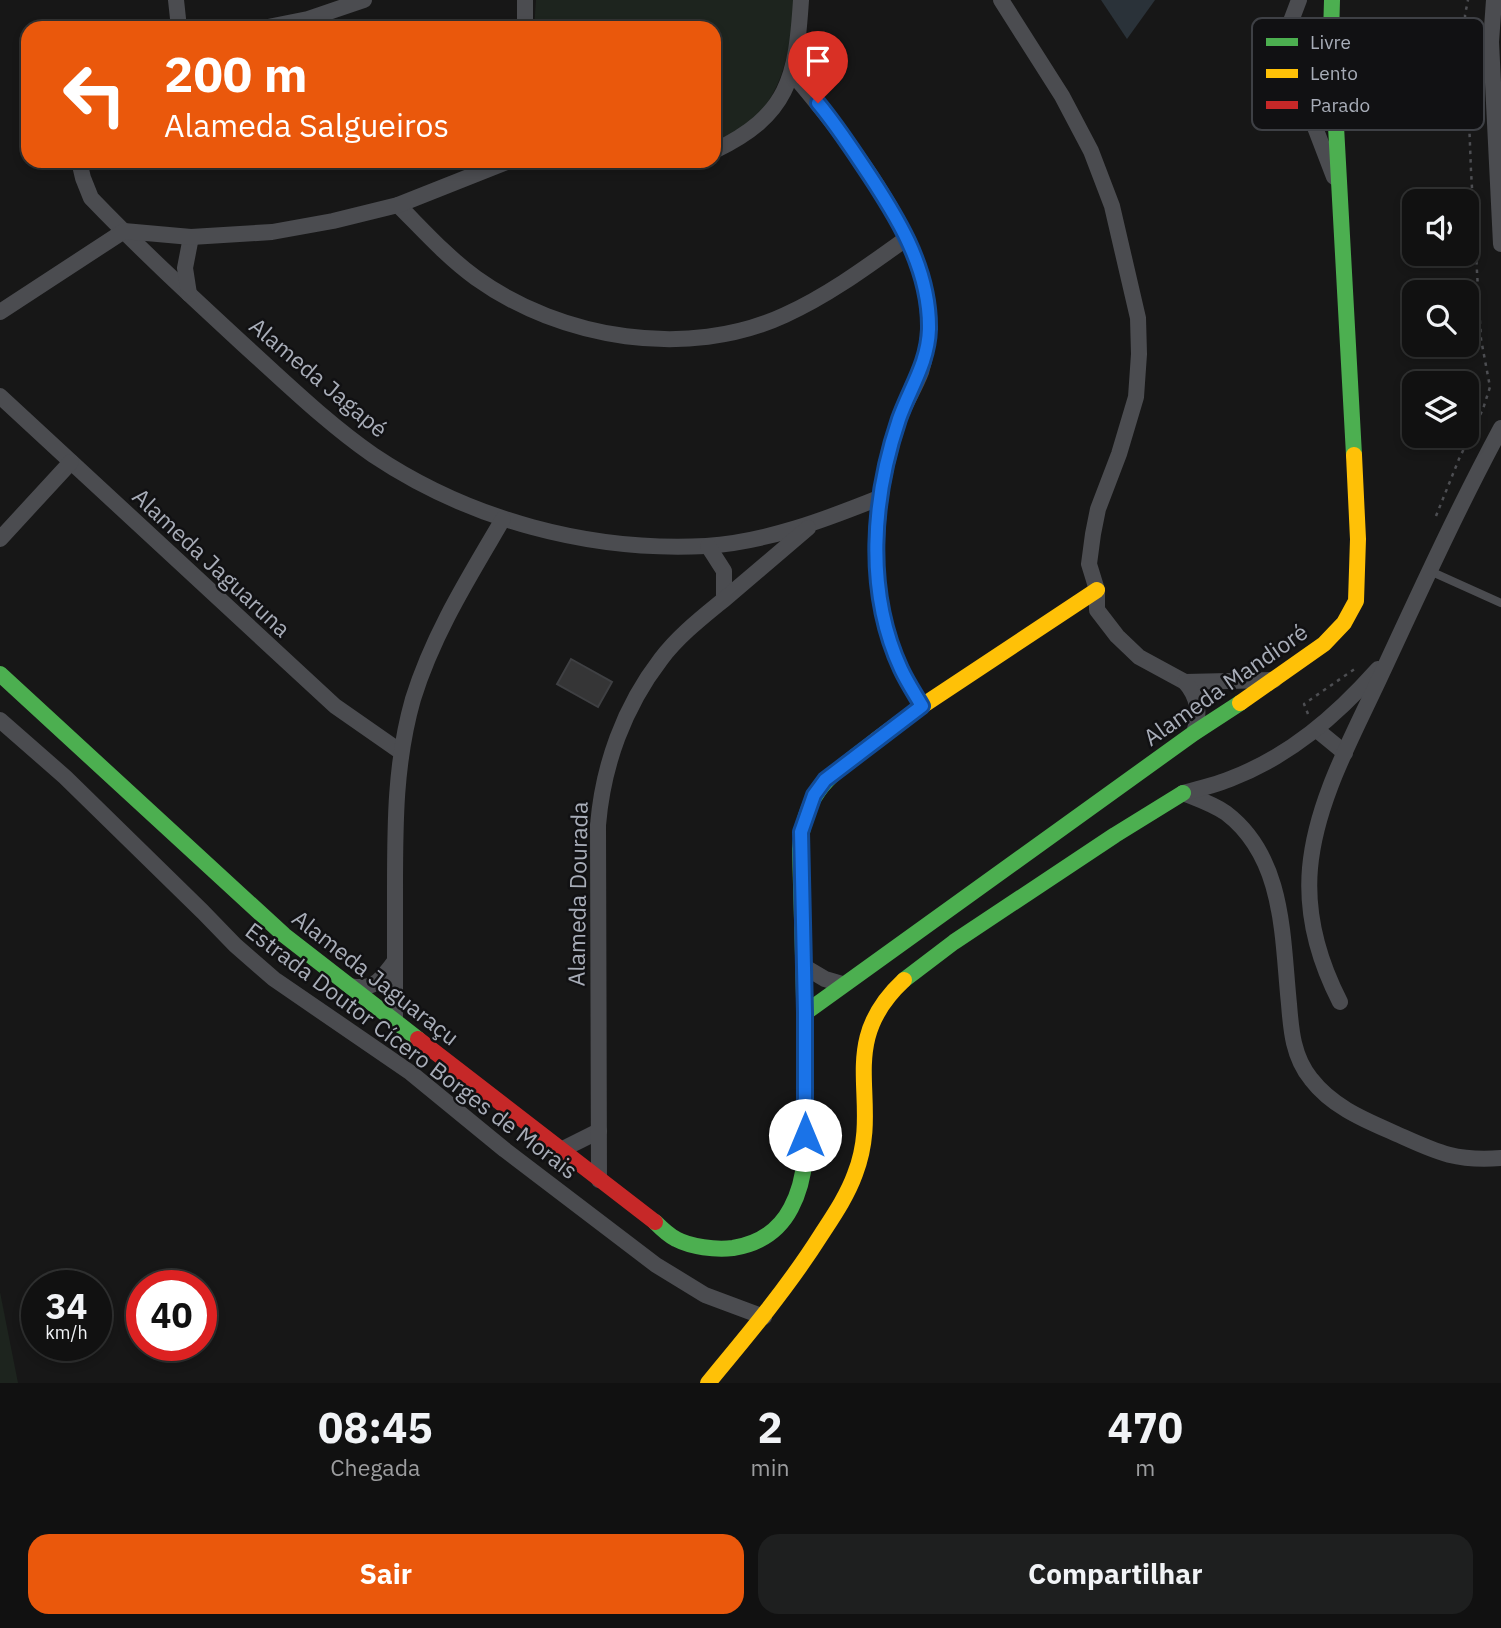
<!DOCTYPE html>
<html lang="pt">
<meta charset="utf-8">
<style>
body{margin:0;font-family:"IBM Plex Sans",sans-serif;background:#1e1f1f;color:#f1f3f6;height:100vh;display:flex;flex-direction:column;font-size:26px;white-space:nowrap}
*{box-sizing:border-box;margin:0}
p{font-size:23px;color:#9c9d9f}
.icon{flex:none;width:38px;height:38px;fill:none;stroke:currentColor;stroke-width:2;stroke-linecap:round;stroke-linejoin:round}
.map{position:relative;height:1383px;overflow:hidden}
.panel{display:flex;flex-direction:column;background:#111;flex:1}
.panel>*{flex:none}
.banner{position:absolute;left:21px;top:21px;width:700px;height:147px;border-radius:21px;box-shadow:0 4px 10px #0003,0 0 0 2px #303131;background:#ea580c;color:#fff;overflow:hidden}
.fabs{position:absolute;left:1402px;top:189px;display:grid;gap:14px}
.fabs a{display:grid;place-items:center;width:77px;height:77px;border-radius:14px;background:#111;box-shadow:0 4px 10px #0003,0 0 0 2px #303131;font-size:35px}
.speed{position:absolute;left:21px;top:1270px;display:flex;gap:14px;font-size:35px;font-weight:700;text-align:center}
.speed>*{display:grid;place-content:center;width:91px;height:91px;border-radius:50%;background:#111;box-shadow:0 4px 10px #0003,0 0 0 2px #303131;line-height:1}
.speed small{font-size:18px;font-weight:400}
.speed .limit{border:10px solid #d22;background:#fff;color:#111}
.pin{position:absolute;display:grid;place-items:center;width:60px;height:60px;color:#fff;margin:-72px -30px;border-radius:50% 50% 50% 0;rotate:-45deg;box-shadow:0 0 7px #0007}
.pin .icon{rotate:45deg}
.me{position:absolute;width:77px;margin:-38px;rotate:0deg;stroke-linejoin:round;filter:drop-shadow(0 0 5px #0008)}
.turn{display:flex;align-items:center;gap:24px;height:147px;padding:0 28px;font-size:32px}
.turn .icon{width:91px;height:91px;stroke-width:2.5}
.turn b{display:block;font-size:49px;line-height:60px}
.eta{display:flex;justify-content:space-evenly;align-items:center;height:119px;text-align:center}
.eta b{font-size:42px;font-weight:700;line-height:49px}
.cta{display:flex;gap:14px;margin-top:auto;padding:14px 28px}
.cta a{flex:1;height:80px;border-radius:21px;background:#ea580c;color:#fff;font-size:28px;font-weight:700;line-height:80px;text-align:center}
.cta a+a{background:#1e1f1f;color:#f1f3f6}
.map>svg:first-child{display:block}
.green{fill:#1d241e}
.water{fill:#2a3239}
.building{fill:#353536;stroke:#3f4043;stroke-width:2}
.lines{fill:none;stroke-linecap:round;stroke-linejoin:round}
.path{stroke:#4d4e52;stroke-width:2.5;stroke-dasharray:3.5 5;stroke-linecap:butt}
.lane{stroke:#4b4c50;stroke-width:8}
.street{stroke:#4b4c50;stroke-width:16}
.fast{stroke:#4caf50;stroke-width:16}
.slow{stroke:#ffc107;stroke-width:16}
.jam{stroke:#c62828;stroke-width:16}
.route-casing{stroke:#114b97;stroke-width:18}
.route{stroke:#1a73e8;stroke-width:12}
.labels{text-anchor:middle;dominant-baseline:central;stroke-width:5;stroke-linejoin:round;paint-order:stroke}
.street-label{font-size:23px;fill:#a8adb8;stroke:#111113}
.key{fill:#111113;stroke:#3e4045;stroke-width:2}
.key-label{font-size:19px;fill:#a8adb8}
</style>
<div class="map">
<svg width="1501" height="1383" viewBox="0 0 1501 1383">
<rect width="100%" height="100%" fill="#171717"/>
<g class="green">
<path d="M 536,0 L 796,0 C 790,48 784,98 743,129 C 735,135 723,139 714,144 L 714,28 L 534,28 Z"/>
<path d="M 0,1292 L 18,1383 L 0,1383 Z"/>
</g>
<path class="water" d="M 1101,0 L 1155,0 L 1127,39 Z"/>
<path class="building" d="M 571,659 L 612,682 L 598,707 L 557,684 Z"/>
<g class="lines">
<g class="path">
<path d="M 1436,516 L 1459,459 L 1483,409 L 1490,387 L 1481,339 L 1471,171 L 1465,15 L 1468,0"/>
<path d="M 1308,714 L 1304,704 L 1356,668"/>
</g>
<path class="lane" d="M 1430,571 L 1501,603"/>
<g class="street">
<path d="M 176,0 L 179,28"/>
<path d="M 525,0 L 525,28"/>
<path d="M 1001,0 L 1062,96 L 1091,151 L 1112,206 L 1138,318 L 1139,354 L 1136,397 L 1119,454 L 1098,509 L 1093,534 L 1089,564 L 1097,590 L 1097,610 L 1117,636 L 1139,657 L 1185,682 L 1274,680"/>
<path d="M 1299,0 L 1291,21 L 1288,41 L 1290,62 L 1334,177"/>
<path d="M 1494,0 L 1491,42 L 1501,244"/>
<path d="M 263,28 L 308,19 L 364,0"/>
<path d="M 792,73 C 842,132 924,234 928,314 C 929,334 927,353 921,372 C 915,388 905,403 899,420 C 873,499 865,591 901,669 C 907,682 915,694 922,706"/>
<path d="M 714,151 C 789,115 796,78 801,0"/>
<path d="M 79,161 L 83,178 L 91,198 C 140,249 192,297 244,345 C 286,383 327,423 373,455 C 470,520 590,552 706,546 C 766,542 824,520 879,498"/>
<path d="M 398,205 C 423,230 447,257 476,278 C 561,339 688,360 785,315 C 829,295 868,266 907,238"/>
<path d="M 189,294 L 185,268 L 191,237"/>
<path d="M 0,312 L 124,231 L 191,237 L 272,232 L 333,221 L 398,205 L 509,161"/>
<path d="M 0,396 L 335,706 L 401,752"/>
<path d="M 0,539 L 71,462"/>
<path d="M 708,546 L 724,571 L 724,599"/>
<path d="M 1185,682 C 1199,698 1200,714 1194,733"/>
<path d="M 0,720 L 65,777 L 203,912 L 235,945 L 274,979 L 411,1073 L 505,1150 L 656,1265 L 705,1295 L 764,1317"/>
<path d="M 1317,730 L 1345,753"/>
<path d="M 1183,793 C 1198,799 1213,804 1226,813 C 1285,858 1282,937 1289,1004 C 1291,1030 1293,1057 1311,1079 C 1331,1105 1360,1118 1390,1131 C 1433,1150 1452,1162 1501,1158"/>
<path d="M 1183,793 C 1199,789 1215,785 1230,779 C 1290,756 1336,716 1378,669"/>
<path d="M 803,966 L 825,979 L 842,984"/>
<path d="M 350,986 C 375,991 381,979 395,961"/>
<path d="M 1340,1002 C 1319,961 1306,914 1310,868 C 1316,800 1354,734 1382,673 C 1420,591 1458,508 1501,428"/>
<path d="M 395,1021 C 395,977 395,933 395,888 C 395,824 395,762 413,699 C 433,634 469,577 503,519"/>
<path d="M 561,1150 L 599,1131"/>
<path d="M 599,1180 L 598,825 C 603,765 624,707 661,659 C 679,635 704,616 727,597 C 754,574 781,551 808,528"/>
</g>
<g class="fast">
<path d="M 1332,0 L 1331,35 L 1354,455"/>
<path d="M 0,674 L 284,935 L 418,1039"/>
<path d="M 904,980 L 954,942 L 1115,835 L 1183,793"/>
<path d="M 805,1013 L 1194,733 L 1240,703"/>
<path d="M 655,1222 C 661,1228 668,1235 676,1239 C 691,1247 715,1250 733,1248 C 758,1244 779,1231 791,1208 C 812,1169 805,1120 805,1077 C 805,1001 802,925 800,849 C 804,789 832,775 875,741"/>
</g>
<g class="slow">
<path d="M 1240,703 L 1324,644 L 1344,623 L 1356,601 L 1358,539 L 1354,455"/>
<path d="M 875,741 L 922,706 L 1097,590"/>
<path d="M 708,1383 C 748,1335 788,1287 821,1235 C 834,1215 847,1196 855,1174 C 884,1100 833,1046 904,980"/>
</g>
<path class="jam" d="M 418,1039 L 655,1222"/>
</g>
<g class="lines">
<defs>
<path id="route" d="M 805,1135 L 805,1013 L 801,832 L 814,795 L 825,780 L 922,706 C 915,694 907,682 901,669 C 865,591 872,499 899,419 C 910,388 928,363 929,329 C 930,267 895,213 862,164 C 848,143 834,122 818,103"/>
</defs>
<use href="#route" class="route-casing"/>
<use href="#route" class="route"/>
</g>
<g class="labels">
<g class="street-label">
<text transform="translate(319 377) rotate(40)">Alameda Jagapé</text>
<text transform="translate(212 562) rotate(43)">Alameda Jaguaruna</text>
<text transform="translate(1225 684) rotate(-35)">Alameda Mandioré</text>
<text transform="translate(577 894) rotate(-89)">Alameda Dourada</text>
<text transform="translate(376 977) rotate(38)">Alameda Jaguaraçu</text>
<text transform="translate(412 1050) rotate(37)">Estrada Doutor Cícero Borges de Morais</text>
</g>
</g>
<rect x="1252" y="18" width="232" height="112" rx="10" class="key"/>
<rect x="1266" y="38" width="32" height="8" fill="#4caf50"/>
<rect x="1266" y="69" width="32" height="9" fill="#ffc107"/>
<rect x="1266" y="101" width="32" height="8" fill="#c62828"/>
<g class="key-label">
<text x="1310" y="49">Livre</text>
<text x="1310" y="80">Lento</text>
<text x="1310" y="112">Parado</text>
</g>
</svg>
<div class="fabs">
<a><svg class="icon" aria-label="sound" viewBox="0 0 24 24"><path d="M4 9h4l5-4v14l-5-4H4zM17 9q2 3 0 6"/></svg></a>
<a><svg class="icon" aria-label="search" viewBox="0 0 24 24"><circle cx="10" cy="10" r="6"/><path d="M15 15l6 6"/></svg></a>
<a><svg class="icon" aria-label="layers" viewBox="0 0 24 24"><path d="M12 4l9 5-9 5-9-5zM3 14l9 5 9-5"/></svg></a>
</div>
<div class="speed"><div>34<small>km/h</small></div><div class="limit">40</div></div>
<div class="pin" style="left:818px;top:103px;background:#d93025"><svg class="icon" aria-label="arrive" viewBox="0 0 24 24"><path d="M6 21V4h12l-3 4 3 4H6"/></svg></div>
<svg class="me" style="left:805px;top:1135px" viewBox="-20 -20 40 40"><circle r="19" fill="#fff"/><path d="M0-13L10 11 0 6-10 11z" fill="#1a73e8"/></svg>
<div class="banner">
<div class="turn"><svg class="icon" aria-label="left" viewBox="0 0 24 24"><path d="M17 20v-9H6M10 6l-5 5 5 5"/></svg><div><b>200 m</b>Alameda Salgueiros</div></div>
</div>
</div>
<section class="panel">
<div class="eta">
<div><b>08:45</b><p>Chegada</p></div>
<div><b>2</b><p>min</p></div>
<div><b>470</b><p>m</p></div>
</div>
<div class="cta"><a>Sair</a><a>Compartilhar</a></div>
</section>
